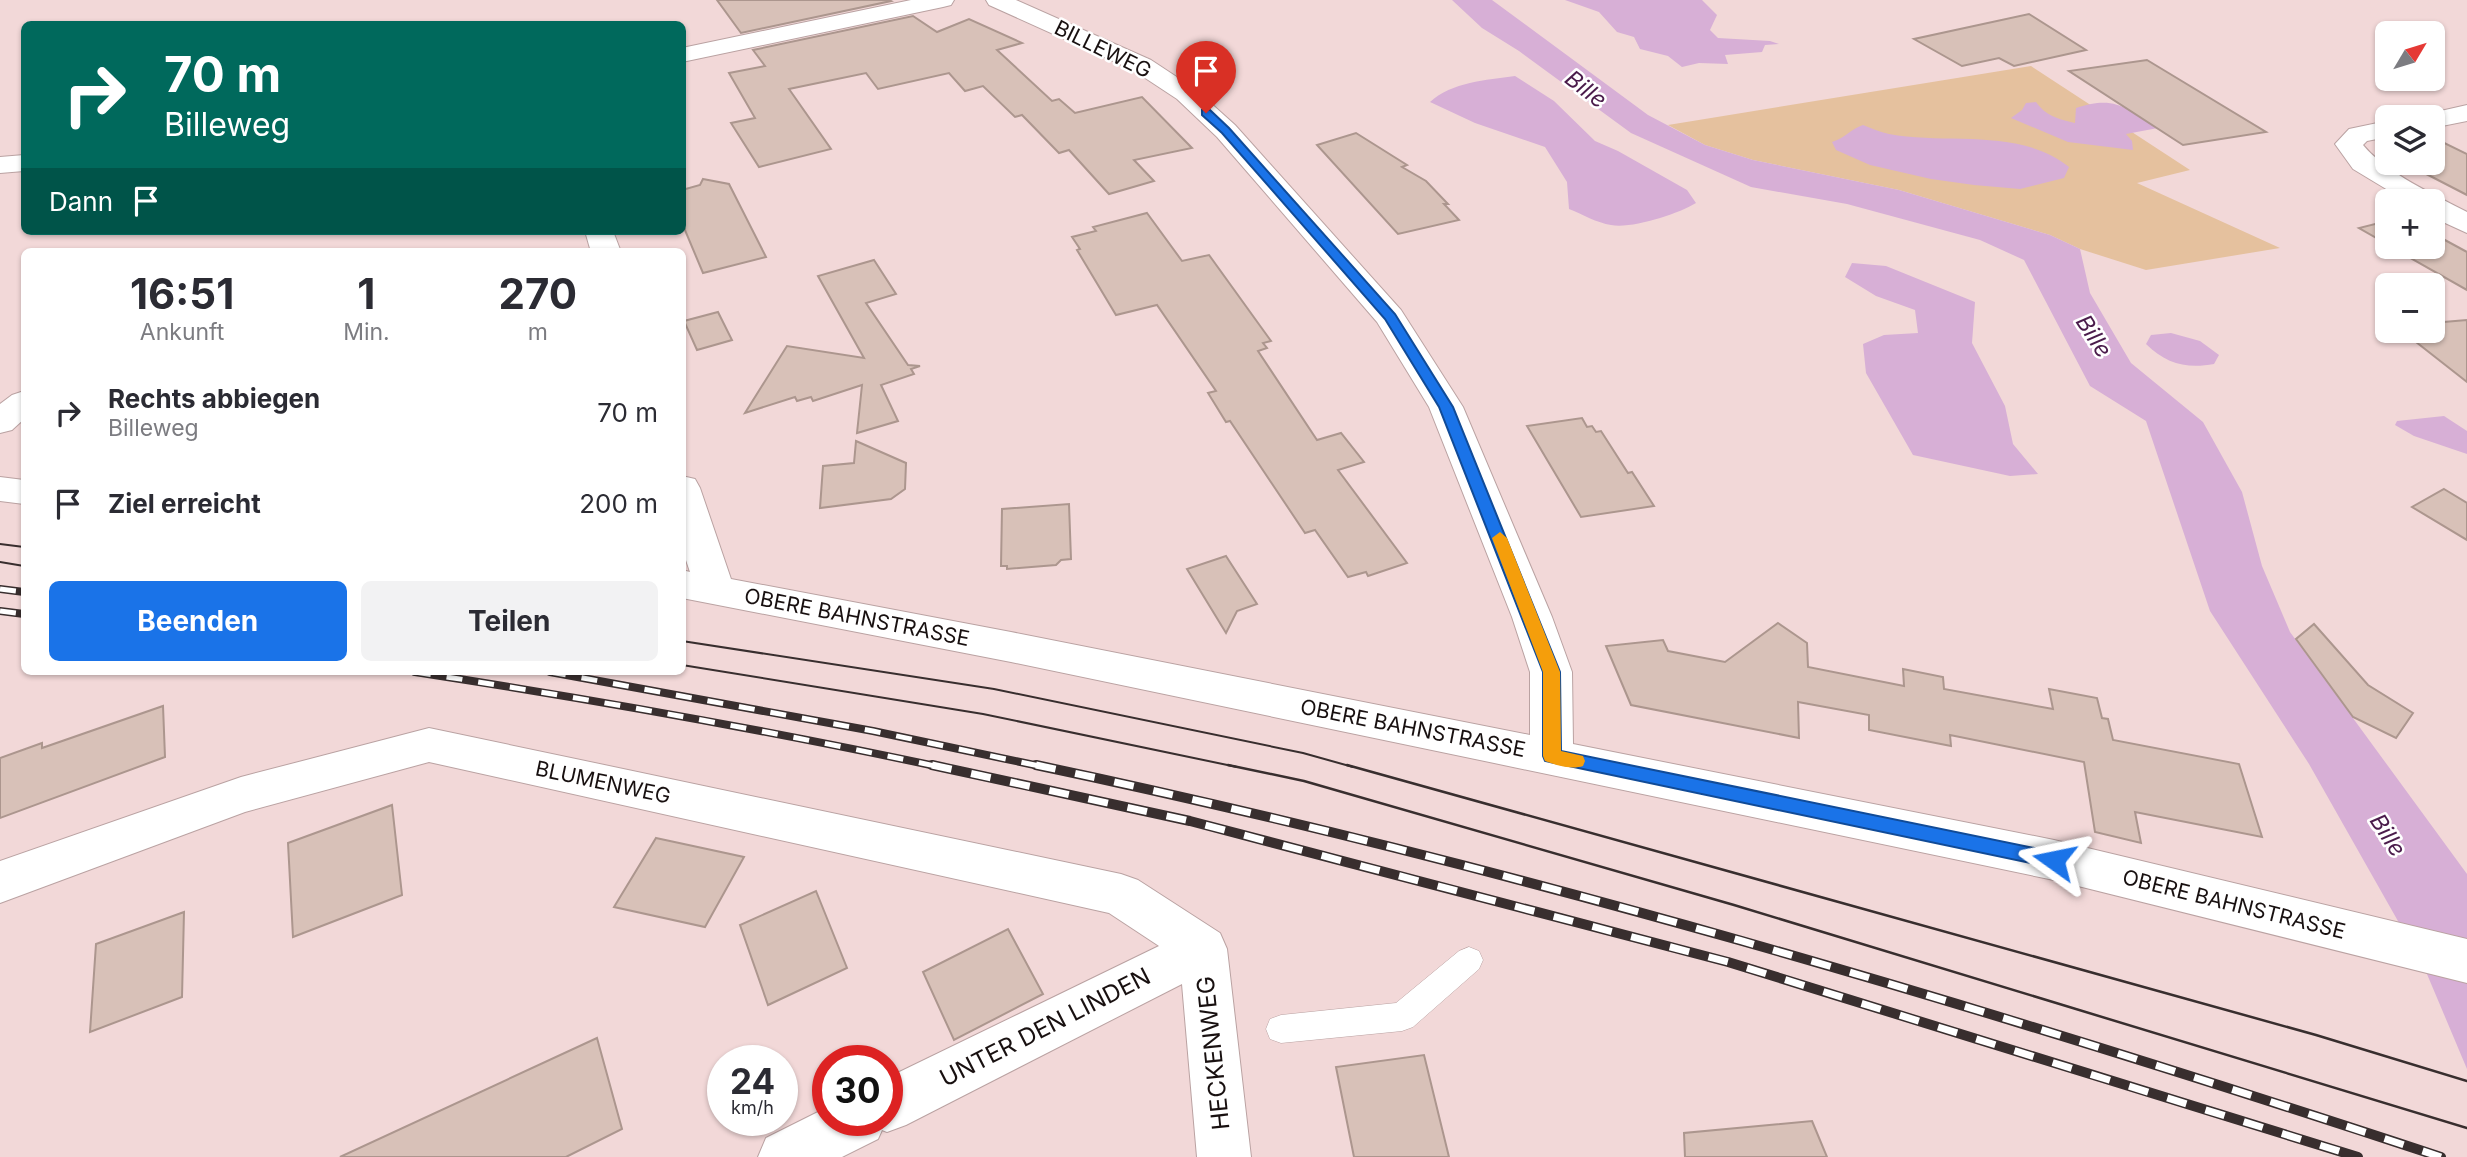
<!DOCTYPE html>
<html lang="de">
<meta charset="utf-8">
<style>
body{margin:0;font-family:Inter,sans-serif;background:#f2f2f3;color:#2b2b33;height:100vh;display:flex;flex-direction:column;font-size:26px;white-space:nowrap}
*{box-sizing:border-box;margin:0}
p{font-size:23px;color:#7c7c81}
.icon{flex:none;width:38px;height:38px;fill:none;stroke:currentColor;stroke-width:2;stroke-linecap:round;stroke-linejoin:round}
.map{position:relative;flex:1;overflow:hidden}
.drawer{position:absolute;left:21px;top:248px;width:665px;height:427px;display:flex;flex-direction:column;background:#fff;border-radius:10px;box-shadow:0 2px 5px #0004}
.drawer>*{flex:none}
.hud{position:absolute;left:21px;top:21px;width:665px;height:214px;border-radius:10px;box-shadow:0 2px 5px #0004;background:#00695c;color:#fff;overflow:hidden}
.needle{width:46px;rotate:52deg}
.controls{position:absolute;left:2375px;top:21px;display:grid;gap:14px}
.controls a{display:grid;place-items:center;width:70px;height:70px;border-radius:10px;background:#fff;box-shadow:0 2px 5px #0004;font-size:35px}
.speed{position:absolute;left:707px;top:1045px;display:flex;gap:14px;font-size:35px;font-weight:700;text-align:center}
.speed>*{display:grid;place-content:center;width:91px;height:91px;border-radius:50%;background:#fff;box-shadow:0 2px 5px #0004;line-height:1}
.speed small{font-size:18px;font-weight:400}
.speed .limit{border:10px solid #d22;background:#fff;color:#111}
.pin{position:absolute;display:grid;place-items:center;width:60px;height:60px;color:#fff;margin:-72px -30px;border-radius:50% 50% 50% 0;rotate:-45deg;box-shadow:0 0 7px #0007}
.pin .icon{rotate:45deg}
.me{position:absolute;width:77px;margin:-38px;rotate:282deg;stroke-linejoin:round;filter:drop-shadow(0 0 5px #0008)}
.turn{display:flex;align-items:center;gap:24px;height:147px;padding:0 28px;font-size:32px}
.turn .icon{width:91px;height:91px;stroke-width:2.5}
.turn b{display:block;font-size:49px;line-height:60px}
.then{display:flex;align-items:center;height:66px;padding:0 28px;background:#0003;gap:14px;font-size:26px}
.eta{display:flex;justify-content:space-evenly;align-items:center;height:119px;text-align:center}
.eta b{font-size:42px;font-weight:700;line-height:49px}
.primary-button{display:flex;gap:14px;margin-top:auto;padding:14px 28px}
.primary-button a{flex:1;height:80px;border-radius:10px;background:#1a73e8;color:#fff;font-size:28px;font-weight:700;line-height:80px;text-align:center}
.primary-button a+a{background:#f2f2f3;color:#2b2b33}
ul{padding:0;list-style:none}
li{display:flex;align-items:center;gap:21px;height:91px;padding:0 28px}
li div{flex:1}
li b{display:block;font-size:26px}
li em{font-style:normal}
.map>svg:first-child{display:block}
.green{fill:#e5c19e}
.water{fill:#d7afd6}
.building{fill:#d8c1b8;stroke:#ac968e;stroke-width:2}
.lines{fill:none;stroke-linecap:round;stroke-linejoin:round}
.lane-casing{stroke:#baa2a2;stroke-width:1}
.street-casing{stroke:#baa2a2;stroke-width:2}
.lane{fill:#fff;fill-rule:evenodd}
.street{fill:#fff;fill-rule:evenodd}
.tram-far1{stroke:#382e2e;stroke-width:2}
.tram{stroke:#382e2e;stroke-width:2.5}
.rail-far1-casing{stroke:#382e2e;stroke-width:8}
.rail-casing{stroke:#382e2e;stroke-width:10}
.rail-far1{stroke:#fff;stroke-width:5;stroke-dasharray:16;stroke-linecap:butt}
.rail{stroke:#fff;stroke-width:7;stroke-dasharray:20;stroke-linecap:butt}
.route{fill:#1a73e8;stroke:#114b97;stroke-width:2}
.slow{fill:#f59e0b}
.labels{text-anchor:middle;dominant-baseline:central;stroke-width:5;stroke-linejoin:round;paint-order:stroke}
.street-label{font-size:21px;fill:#181010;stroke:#fff}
.water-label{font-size:23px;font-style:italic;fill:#4a1b4b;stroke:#fff}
.near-street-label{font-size:24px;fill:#181010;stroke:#fff}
</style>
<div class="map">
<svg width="2467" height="1157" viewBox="0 0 2467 1157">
<rect width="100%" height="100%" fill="#f2d8d8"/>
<path class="green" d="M 2031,66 L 2190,170 L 2137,183 L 2280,248 L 2146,270 L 2080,249 L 2050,235 L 1899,190 L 1753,160 L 1705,145 L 1668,125 Z"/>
<g class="water">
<path d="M 1452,0 L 1492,0 L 1648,115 L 1705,145 L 1753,160 L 1899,190 L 2050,235 L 2080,249 L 2090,293 L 2131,363 L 2203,422 L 2242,492 L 2262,566 L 2290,632 L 2467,874 L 2467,1069 L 2424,967 L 2309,764 L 2210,611 L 2146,421 L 2090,386 L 2024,260 L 1980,240 L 1847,204 L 1751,187 L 1631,133 L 1519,51 L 1482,28 Z"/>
<path d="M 1565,0 L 1702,0 L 1717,15 L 1710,30 L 1718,38 L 1770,41 L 1779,44 L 1765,45 L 1762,52 L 1725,55 L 1728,64 L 1699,63 L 1682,67 L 1668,56 L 1640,49 L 1634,37 L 1617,32 L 1599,12 Z"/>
<path d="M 1515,76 L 1554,101 L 1595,141 L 1618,151 L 1687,190 L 1696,203 C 1678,214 1632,229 1611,225 C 1597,223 1582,214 1569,209 L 1567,182 L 1545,147 L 1475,123 L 1430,102 C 1452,82 1486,80 1515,76 Z"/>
<path d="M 2036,102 C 2046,116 2058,119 2075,123 L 2076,108 C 2115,95 2126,108 2158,128 L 2126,134 L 2132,141 L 2133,150 L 2068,142 L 2011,118 L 2022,110 L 2026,103 Z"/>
<path d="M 1863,125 C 1871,128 1880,132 1889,134 C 1948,145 2019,127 2069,167 L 2064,178 L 2020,189 L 1974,185 L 1931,179 L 1870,165 L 1836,150 L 1832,142 C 1845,138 1851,129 1863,125 Z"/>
<path d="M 1852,263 L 1886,266 L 1975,302 L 1972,343 L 2005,406 L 2013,444 L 2038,474 L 2010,476 L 1913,455 L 1866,373 L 1863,344 L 1884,335 L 1918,333 L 1915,310 L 1876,296 L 1845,277 Z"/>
<path d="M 2171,333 L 2200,341 L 2219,355 L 2214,364 C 2187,369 2166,364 2146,344 L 2151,335 Z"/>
<path d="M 2444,416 L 2467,431 L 2467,454 L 2414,436 L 2395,425 L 2397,421 Z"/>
</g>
<g class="building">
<path d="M 717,0 L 889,0 L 891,1 L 741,33 Z"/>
<path d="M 2029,14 L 2086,50 L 2014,66 L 1999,58 L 1962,66 L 1914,39 Z"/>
<path d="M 913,16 L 937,32 L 969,19 L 1022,43 L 997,50 L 1052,101 L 1059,99 L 1075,113 L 1142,97 L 1192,148 L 1134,160 L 1154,181 L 1109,194 L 1069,150 L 1059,153 L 1022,115 L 1015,117 L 983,86 L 965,91 L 949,73 L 878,89 L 866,73 L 789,89 L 831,149 L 759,167 L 731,123 L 755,118 L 729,73 L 765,66 L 753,50 Z"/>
<path d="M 2147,60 L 2266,132 L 2183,145 L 2069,71 Z"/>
<path d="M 1356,133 L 1407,165 L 1402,167 L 1426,181 L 1448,204 L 1444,204 L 1459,220 L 1398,234 L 1317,145 Z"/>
<path d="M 2432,137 L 2467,154 L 2467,195 L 2405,163 L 2432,163 Z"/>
<path d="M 703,179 L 729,184 L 766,257 L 703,273 L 682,223 L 682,190 L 700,185 Z"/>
<path d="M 1147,213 L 1182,261 L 1209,255 L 1271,341 L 1263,343 L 1267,348 L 1258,351 L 1317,440 L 1341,433 L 1364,462 L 1338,470 L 1407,563 L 1368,576 L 1366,572 L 1348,577 L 1315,530 L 1305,533 L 1230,421 L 1226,422 L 1208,393 L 1216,391 L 1157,305 L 1116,315 L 1077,250 L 1080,249 L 1072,237 L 1096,231 L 1093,227 Z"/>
<path d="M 2387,221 L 2387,244 L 2359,228 Z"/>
<path d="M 2432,233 L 2467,252 L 2467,290 L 2391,247 L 2432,247 Z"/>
<path d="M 874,260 L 896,294 L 866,303 L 908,365 L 920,366 L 911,369 L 914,374 L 881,385 L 898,421 L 857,433 L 862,385 L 813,401 L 811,397 L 797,401 L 795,397 L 745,413 L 787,346 L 864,358 L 818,276 Z"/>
<path d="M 718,312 L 732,340 L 697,350 L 684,321 Z"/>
<path d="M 2467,320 L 2467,382 L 2402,331 L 2432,331 L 2432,323 Z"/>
<path d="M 1582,418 L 1587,427 L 1592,426 L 1596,432 L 1601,431 L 1628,473 L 1632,472 L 1654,506 L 1581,517 L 1527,426 Z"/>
<path d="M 856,441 L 906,463 L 905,489 L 891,499 L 820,508 L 823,466 L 854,463 Z"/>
<path d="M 2444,489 L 2467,503 L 2467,540 L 2412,507 Z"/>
<path d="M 1069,504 L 1071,559 L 1061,560 L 1056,565 L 1007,569 L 1007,566 L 1001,566 L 1002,509 Z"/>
<path d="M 1226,556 L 1257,604 L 1237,611 L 1226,633 L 1187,569 Z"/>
<path d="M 1778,623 L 1807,643 L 1808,667 L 1904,686 L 1903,669 L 1943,677 L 1944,689 L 2053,709 L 2049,689 L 2097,698 L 2102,718 L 2108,719 L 2113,740 L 2239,764 L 2262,837 L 2135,812 L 2141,843 L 2095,832 L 2084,762 L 1950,735 L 1951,746 L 1869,730 L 1869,715 L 1798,702 L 1799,738 L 1631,705 L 1606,646 L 1663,640 L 1668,651 L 1725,662 Z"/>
<path d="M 2314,624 L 2368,685 L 2413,713 L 2396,738 L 2353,717 L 2296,639 Z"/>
<path d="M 163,706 L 165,757 L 0,818 L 0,758 L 42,743 L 42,748 Z"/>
<path d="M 392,805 L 402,895 L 293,937 L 288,843 Z"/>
<path d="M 656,838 L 744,857 L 705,927 L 614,907 Z"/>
<path d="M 816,891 L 847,968 L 768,1005 L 740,925 Z"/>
<path d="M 184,912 L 182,997 L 90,1032 L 96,944 Z"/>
<path d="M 1008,929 L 1043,994 L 954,1040 L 923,972 Z"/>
<path d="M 597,1038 L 622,1129 L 566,1157 L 340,1157 Z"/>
<path d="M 1424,1055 L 1449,1157 L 1354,1157 L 1336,1067 Z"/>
<path d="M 1812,1121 L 1827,1157 L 1685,1157 L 1684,1133 Z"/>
</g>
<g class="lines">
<defs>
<path id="lane" d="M 1469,947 L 1479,951 L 1483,960 L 1479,969 L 1413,1027 L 1402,1031 L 1281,1043 L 1270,1039 L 1266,1029 L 1270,1019 L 1281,1015 L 1396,1003 L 1459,951 Z"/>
<g id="street">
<path d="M 911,0 L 954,0 L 951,5 L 943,7 L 682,62 L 682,48 Z"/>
<path d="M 986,0 L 1016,0 L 1151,60 L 1195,89 L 1235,125 L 1401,310 L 1463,407 L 1552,617 L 1572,672 L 1573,744 L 2054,840 L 2467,939 L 2467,983 L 2054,880 L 1011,662 L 682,598 L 682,570 L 690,572 L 682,548 L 682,476 L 695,479 L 700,488 L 731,579 L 1011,632 L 1530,735 L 1530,672 L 1512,617 L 1429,407 L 1377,322 L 1217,137 L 1177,99 L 1133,70 L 989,5 Z"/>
<path d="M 2467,105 L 2467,121 L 2432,128 L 2432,117 L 2421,117 L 2423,115 Z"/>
<path d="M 2387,121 L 2387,137 L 2367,141 L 2363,145 C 2386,173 2435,195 2467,212 L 2467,233 L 2432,217 L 2432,201 L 2406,201 L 2353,169 L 2335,144 L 2349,129 Z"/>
<path d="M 24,155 L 24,171 L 0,173 L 0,157 Z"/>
<path d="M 585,231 L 613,231 L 621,252 L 591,252 Z"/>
<path d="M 24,391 L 24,419 L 12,430 L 0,433 L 0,404 L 12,395 Z"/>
<path d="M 0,477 L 24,480 L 24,504 L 0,501 Z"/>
<path d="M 429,728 L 1121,874 L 1138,880 L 1220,933 L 1227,949 L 1251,1157 L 1197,1157 L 1182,984 L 906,1125 L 887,1132 L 882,1130 L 878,1139 L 842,1157 L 758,1157 L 766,1138 L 828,1107 L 828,1120 L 887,1120 L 887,1078 L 1159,946 L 1109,913 L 429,762 L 245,812 L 0,903 L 0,861 L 241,777 Z"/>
</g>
</defs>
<use href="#lane" class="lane-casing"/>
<use href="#street" class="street-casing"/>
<use href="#lane" class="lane"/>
<use href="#street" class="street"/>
<g class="tram-far1">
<path d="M 0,544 L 24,547"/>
<path d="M 0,562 L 24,566"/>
<path d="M 682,641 L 994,689 L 1303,753 L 1353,767"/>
<path d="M 682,665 L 983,714 L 1237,767"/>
</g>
<g class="tram">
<path d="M 1228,765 L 1304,781 L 1734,905 L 2467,1128"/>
<path d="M 1347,765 L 2316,1035 L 2467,1081"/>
</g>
<defs>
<g id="rail-far1">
<path d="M 0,589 L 24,592"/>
<path d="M 0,611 L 24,614"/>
<path d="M 415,672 C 590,699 766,730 940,767"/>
<path d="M 550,672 L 873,731 L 1044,767"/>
</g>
<g id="rail">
<path d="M 932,765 L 1190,821 L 1728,962 L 2358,1157"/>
<path d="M 1036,765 C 1512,865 1979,1005 2441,1157"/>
</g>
</defs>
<use href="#rail-far1" class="rail-far1-casing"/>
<use href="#rail" class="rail-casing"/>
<use href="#rail-far1" class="rail-far1"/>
<use href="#rail" class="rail"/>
</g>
<path class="route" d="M 1202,110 L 1210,110 L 1229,128 L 1395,314 L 1453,407 L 1560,672 L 1561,751 L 2054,852 L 2061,854 L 2064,860 L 2061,866 L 2054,868 L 1545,761 L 1543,756 L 1543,672 L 1439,407 L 1385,319 L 1222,133 L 1202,115 Z"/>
<path class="slow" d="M 1500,532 L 1507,538 L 1560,672 L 1561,751 L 1583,756 L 1585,761 L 1583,766 C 1571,770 1556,765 1545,761 L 1543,756 L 1543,672 L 1492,538 Z"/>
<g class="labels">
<g class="street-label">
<text transform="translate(1103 49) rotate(26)">BILLEWEG</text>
<text transform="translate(857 617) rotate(11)">OBERE BAHNSTRASSE</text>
<text transform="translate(1413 728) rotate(11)">OBERE BAHNSTRASSE</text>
<text transform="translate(603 782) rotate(12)">BLUMENWEG</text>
<text transform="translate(2234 904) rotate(14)">OBERE BAHNSTRASSE</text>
</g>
<g class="water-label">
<text transform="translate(1586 89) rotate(38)">Bille</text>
<text transform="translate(2094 336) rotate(57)">Bille</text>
<text transform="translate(2388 835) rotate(57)">Bille</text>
</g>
<g class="near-street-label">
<text transform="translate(1045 1027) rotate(-27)">UNTER DEN LINDEN</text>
<text transform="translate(1213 1053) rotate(-96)">HECKENWEG</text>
</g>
</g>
</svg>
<div class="controls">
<a><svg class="needle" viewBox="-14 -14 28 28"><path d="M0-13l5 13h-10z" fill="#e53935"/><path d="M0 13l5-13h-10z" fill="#7c7c81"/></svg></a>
<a><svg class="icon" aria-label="layers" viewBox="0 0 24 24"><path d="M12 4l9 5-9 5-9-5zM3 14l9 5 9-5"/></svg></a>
<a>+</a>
<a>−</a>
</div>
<div class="speed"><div>24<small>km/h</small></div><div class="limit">30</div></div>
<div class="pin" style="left:1206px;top:113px;background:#d93025"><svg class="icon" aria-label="arrive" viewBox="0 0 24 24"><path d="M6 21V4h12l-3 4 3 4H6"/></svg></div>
<svg class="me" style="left:2054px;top:860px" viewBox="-20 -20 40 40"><path d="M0-17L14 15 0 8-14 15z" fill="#1a73e8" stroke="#fff" stroke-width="4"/></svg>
<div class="hud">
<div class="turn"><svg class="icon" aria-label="right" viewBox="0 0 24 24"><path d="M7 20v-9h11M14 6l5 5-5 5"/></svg><div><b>70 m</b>Billeweg</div></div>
<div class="then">Dann<svg class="icon" aria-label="arrive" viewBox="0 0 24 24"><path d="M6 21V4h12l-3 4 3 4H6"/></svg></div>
</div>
<section class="drawer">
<div class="eta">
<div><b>16:51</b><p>Ankunft</p></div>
<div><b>1</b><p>Min.</p></div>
<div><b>270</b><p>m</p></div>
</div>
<ul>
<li><svg class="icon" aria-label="right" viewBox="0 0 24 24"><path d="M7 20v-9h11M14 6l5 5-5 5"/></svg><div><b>Rechts abbiegen</b><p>Billeweg</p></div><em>70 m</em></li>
<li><svg class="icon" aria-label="arrive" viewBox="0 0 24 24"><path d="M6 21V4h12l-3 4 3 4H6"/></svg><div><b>Ziel erreicht</b></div><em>200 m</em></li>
</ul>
<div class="primary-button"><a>Beenden</a><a>Teilen</a></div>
</section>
</div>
